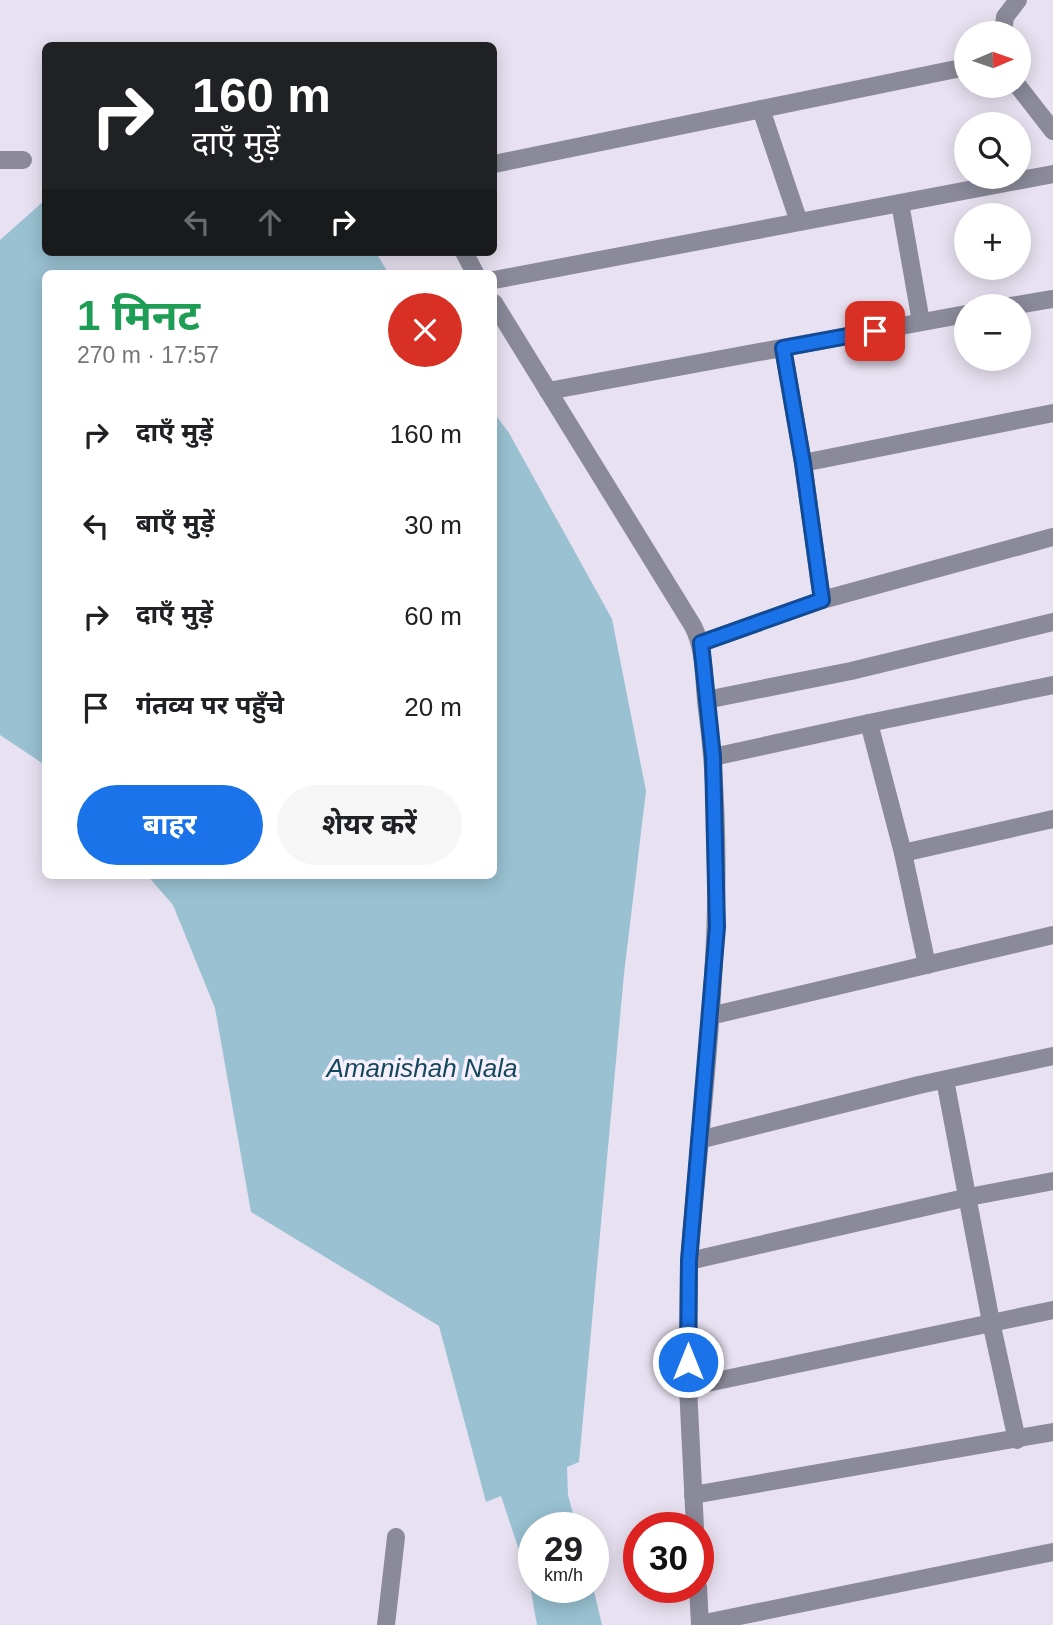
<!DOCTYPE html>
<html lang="hi">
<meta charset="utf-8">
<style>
body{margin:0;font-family:Helvetica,"Noto Sans Devanagari",sans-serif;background:#f6f6f6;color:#202124;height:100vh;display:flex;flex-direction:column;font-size:26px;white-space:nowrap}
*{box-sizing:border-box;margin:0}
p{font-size:23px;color:#757577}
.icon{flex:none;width:38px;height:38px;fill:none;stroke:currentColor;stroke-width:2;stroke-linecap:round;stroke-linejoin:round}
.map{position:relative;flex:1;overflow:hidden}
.sheet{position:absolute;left:42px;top:270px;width:455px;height:609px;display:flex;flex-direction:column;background:#fff;border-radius:10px;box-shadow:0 4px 18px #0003}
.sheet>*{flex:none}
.hud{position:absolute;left:42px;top:42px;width:455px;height:214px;border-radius:10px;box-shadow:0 4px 18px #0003;background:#202124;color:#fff;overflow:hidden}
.needle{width:46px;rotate:88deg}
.buttons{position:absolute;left:954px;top:21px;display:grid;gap:14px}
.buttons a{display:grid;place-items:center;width:77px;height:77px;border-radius:50%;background:#fff;box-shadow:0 4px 18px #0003;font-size:35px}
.speed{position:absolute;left:518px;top:1512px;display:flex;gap:14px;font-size:35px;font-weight:700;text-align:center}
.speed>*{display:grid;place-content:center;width:91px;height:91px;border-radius:50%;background:#fff;box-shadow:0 4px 18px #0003;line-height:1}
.speed small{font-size:18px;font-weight:400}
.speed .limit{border:10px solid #d22;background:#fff;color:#111}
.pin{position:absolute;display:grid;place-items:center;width:60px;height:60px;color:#fff;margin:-30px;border-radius:14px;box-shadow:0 4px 10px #0006}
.me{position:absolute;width:77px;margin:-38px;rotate:0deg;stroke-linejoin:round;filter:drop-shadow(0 0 5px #0008)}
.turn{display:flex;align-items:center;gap:24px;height:147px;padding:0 35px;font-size:32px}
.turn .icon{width:91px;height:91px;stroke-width:2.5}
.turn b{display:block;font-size:49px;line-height:60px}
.lanes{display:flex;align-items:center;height:66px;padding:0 35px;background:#0003;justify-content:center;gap:35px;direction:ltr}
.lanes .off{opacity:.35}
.round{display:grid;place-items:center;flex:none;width:74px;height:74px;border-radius:37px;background:#f6f6f6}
.headline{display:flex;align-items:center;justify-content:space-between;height:119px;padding:0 35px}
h1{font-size:42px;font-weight:700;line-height:52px;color:#1e9e55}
.button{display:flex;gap:14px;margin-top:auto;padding:14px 35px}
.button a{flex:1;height:80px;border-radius:42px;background:#1a73e8;color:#fff;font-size:28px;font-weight:700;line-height:80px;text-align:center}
.button a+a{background:#f6f6f6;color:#202124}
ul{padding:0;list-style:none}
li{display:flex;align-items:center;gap:21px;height:91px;padding:0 35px}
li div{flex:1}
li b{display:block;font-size:26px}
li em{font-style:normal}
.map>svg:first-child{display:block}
.water{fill:#99c1d2}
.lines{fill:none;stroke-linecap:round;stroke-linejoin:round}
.minor{stroke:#8b8a99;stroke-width:18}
.route-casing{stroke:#114b97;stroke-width:18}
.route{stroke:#1a73e8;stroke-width:12}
.labels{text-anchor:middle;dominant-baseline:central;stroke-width:7;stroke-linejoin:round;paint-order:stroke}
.water-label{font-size:26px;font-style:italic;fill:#12485a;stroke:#f5efff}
</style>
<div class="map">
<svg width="1053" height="1625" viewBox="0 0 1053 1625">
<rect width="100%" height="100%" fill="#e8e1f1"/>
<g class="water">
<path d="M 45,200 L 46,252 L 376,252 L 388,273 L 46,273 L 45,765 L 0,735 L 0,240 Z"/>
<path d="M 494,413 L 509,433 L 612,619 L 646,791 L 624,974 L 579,1462 L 567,1467 L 568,1495 L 577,1528 L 534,1528 L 534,1587 L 593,1587 L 602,1625 L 537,1625 L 529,1580 L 501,1496 L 486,1502 L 439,1326 L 251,1212 L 215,1008 L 173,905 L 147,875 L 494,875 Z"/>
</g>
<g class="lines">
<g class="minor">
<path d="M 1003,33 L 1005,17 L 1018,0"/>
<path d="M 1018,86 L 1053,131"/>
<path d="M 761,109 L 799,222"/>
<path d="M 0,160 L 23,160"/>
<path d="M 494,164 L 966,67"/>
<path d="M 900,203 L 921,322"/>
<path d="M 464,252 L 475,273"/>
<path d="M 494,280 L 1053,174"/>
<path d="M 494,303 L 693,626 C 706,652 703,680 707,709 C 731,892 704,1078 689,1261 L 969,1197 L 1053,1181"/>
<path d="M 1011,306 L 1053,299"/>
<path d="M 548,391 L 966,314"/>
<path d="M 803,463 L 1053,413"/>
<path d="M 822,600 L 1053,537"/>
<path d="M 701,643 L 822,600 L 803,463 L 783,348"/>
<path d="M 706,700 L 851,671 L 1053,622"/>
<path d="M 713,757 L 869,723"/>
<path d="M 903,853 L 1053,819"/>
<path d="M 927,965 L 903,853 L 869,723 L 1053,685"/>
<path d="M 710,1016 L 1053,935"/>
<path d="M 945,1080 L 991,1322 L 1017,1440"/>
<path d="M 699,1140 L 919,1085 L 1053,1056"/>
<path d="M 689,1261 L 688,1387 L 1053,1310"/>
<path d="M 688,1387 L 695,1528"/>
<path d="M 693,1495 L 1053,1432"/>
<path d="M 698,1587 L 700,1624 L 1053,1552"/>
<path d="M 386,1625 L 396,1537"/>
</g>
</g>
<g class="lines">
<defs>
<path id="route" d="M 688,1362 L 689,1261 L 717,927 L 713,757 L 701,643 L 822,600 L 803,463 L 783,348 L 875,331"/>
</defs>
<use href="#route" class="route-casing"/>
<use href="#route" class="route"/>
</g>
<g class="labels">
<g class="water-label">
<text x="422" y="1068">Amanishah Nala</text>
</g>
</g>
</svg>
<div class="buttons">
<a><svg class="needle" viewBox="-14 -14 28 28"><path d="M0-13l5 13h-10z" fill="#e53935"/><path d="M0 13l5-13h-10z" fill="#757577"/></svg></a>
<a><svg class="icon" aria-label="search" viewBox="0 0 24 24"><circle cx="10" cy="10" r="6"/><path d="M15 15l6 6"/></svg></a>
<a>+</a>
<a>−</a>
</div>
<div class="speed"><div>29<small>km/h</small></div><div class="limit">30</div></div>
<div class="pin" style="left:875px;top:331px;background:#d93025"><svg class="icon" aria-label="arrive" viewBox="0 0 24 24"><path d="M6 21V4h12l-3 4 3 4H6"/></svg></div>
<svg class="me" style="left:688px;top:1362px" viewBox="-20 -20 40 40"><circle r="17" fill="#1a73e8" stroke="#fff" stroke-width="3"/><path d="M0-11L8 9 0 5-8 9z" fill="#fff"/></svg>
<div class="hud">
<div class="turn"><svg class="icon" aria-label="right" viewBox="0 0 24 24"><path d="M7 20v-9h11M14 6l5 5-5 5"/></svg><div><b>160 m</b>दाएँ मुड़ें</div></div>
<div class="lanes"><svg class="icon off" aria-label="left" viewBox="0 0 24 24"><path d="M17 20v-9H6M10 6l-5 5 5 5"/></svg><svg class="icon off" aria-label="ahead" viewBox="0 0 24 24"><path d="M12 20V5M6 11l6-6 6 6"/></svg><svg class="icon" aria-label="right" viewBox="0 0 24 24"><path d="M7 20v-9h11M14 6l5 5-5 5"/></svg></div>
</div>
<section class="sheet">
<div class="headline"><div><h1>1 मिनट</h1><p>270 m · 17:57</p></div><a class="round" style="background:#d93025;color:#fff"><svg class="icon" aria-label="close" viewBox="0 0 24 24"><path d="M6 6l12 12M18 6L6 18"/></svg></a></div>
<ul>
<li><svg class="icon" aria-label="right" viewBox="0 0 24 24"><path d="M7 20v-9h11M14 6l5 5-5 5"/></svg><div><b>दाएँ मुड़ें</b></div><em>160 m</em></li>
<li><svg class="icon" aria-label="left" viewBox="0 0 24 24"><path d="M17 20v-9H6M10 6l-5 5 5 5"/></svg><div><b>बाएँ मुड़ें</b></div><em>30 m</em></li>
<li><svg class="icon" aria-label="right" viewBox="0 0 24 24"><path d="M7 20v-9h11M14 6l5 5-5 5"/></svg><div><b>दाएँ मुड़ें</b></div><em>60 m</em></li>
<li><svg class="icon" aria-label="arrive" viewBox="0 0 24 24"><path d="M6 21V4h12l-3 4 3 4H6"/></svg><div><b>गंतव्य पर पहुँचे</b></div><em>20 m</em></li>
</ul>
<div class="button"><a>बाहर</a><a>शेयर करें</a></div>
</section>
</div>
